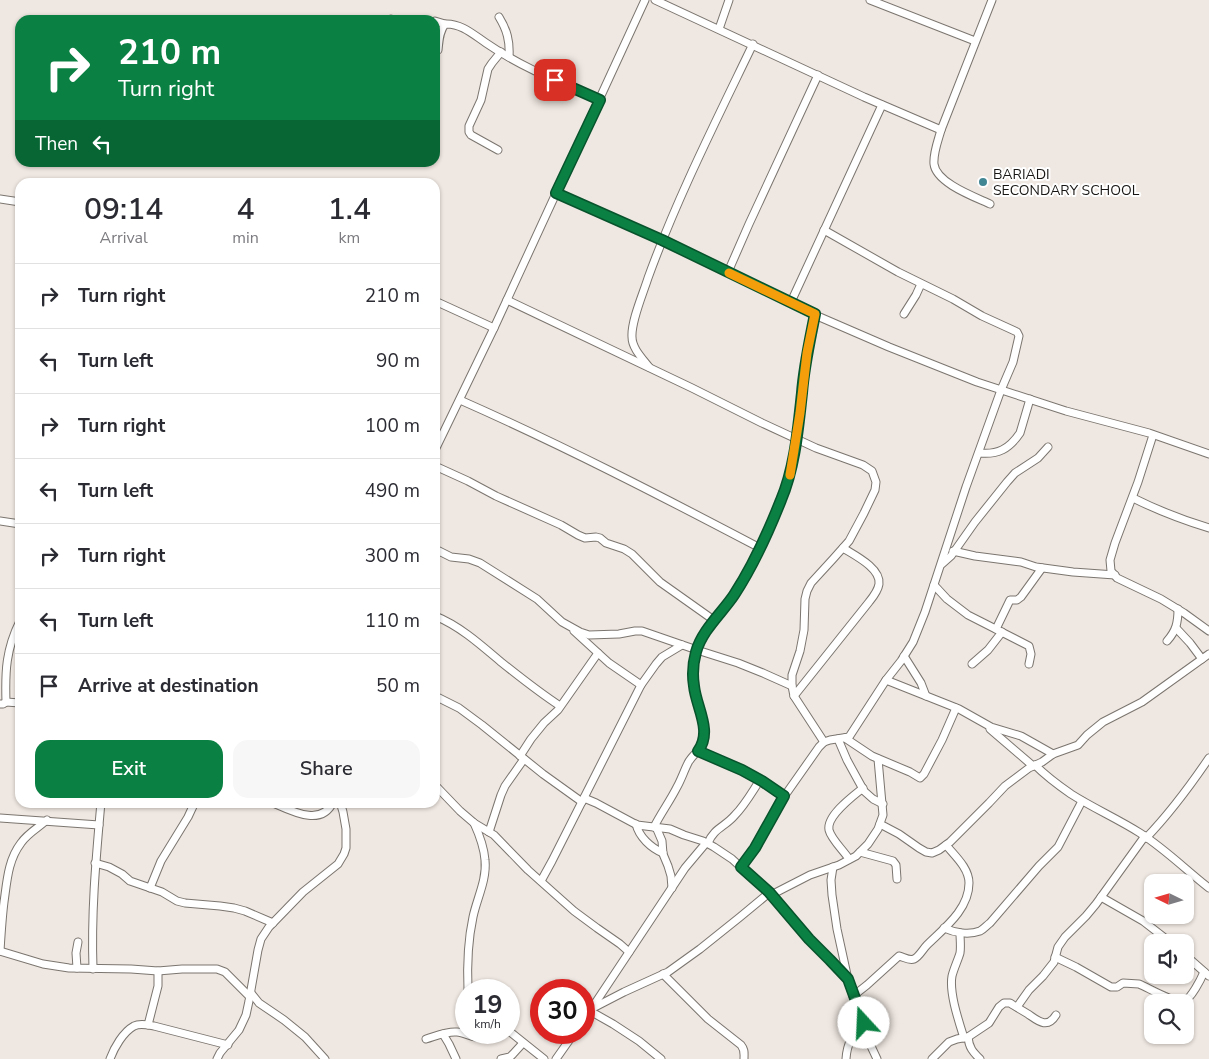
<!DOCTYPE html>
<style>
body{margin:0;font-family:"Nunito Sans",sans-serif;background:#f7f7f7;color:#2b2b33;height:100vh;display:flex;flex-direction:column;font-size:19px;white-space:nowrap}
*{box-sizing:border-box;margin:0}
p{font-size:16px;color:#7c7c81}
.icon{flex:none;width:28px;height:28px;fill:none;stroke:currentColor;stroke-width:2;stroke-linecap:round;stroke-linejoin:round}
.map{position:relative;flex:1;overflow:hidden}
.panel{position:absolute;left:15px;top:178px;width:425px;height:630px;display:flex;flex-direction:column;background:#fff;border-radius:15px;box-shadow:0 1px 4px #0004}
.panel>*{flex:none}
.banner{position:absolute;left:15px;top:15px;width:425px;height:152px;border-radius:15px;box-shadow:0 1px 4px #0004;background:#0b8043;color:#fff;overflow:hidden}
.needle{width:32px;rotate:275deg}
.buttons{position:absolute;left:1144px;top:874px;display:grid;gap:10px}
.buttons a{display:grid;place-items:center;width:50px;height:50px;border-radius:10px;background:#fff;box-shadow:0 1px 4px #0004;font-size:25px}
.speed{position:absolute;left:455px;top:979px;display:flex;gap:10px;font-size:25px;font-weight:700;text-align:center}
.speed>*{display:grid;place-content:center;width:65px;height:65px;border-radius:50%;background:#fff;box-shadow:0 1px 4px #0004;line-height:1}
.speed small{font-size:12px;font-weight:400}
.speed .limit{border:8px solid #d22;background:#fff;color:#111}
.pin{position:absolute;display:grid;place-items:center;width:42px;height:42px;color:#fff;margin:-21px;border-radius:10px;box-shadow:0 2px 8px #0006}
.me{position:absolute;width:55px;margin:-28px;rotate:340deg;stroke-linejoin:round;filter:drop-shadow(0 0 4px #0008)}
.turn{display:flex;align-items:center;gap:18px;height:105px;padding:0 20px;font-size:22px}
.turn .icon{width:65px;height:65px;stroke-width:2.5}
.turn b{display:block;font-size:35px;line-height:42px}
.then{display:flex;align-items:center;height:48px;padding:0 20px;background:#0003;gap:10px;font-size:19px}
.eta{display:flex;justify-content:space-evenly;align-items:center;height:85px;text-align:center}
.eta b{font-size:30px;font-weight:600;line-height:35px}
.cta{display:flex;gap:10px;margin-top:auto;padding:10px 20px}
.cta a{flex:1;height:58px;border-radius:15px;background:#0b8043;color:#fff;font-size:20px;font-weight:600;line-height:58px;text-align:center}
.cta a+a{background:#f7f7f7;color:#2b2b33}
ul{padding:0;list-style:none}
li{display:flex;align-items:center;gap:15px;height:65px;padding:0 20px;border-top:1px solid #e1e1e2}
li div{flex:1}
li b{display:block;font-size:19px}
li em{font-style:normal}
.map>svg:first-child{display:block}
.lines{fill:none;stroke-linecap:round;stroke-linejoin:round}
.street-casing{stroke:#7b756f;stroke-width:9}
.street{stroke:#fff;stroke-width:7}
.route-casing{stroke:#07532c;stroke-width:12}
.route{stroke:#0b8043;stroke-width:9}
.slow{stroke:#f59e0b;stroke-width:9}
.poi-dot{fill:#418693;stroke:#fff;stroke-width:2}
.labels{text-anchor:middle;dominant-baseline:central;stroke-width:4;stroke-linejoin:round;paint-order:stroke}
.poi-label{font-size:14px;fill:#181614;stroke:#fff;text-anchor:start}
</style>
<div class="map">
<svg width="1209" height="1059" viewBox="0 0 1209 1059">
<rect width="100%" height="100%" fill="#efe7e1"/>
<g class="lines">
<defs>
<g id="street">
<path d="M 655,0 L 864,97 L 941,130"/>
<path d="M 870,0 L 975,41"/>
<path d="M 499,17 C 507,30 510,41 509,57"/>
<path d="M 391,19 L 393,20"/>
<path d="M 435,21 L 445,24"/>
<path d="M 719,29 L 729,0"/>
<path d="M 438,50 C 439,41 439,32 445,24 C 461,23 474,35 486,43 C 521,67 561,83 600,100"/>
<path d="M 498,150 L 471,135 L 469,132 L 469,126 L 481,100 L 488,69 L 492,63 L 501,52"/>
<path d="M 556,193 L 662,240 L 815,315 L 889,347 L 977,382 L 1066,411 L 1149,433 L 1209,454"/>
<path d="M 0,199 L 20,202"/>
<path d="M 990,204 C 975,197 936,183 934,164 C 933,153 938,141 941,130 L 992,0"/>
<path d="M 728,272 L 749,224 L 818,75"/>
<path d="M 507,300 L 692,388 L 762,423 L 816,448 L 863,465 L 872,471 L 876,482 L 875,490 L 864,513 L 849,541 L 833,559 L 811,583 L 807,591 L 805,599 L 804,630 L 800,651 L 792,675 L 792,686 L 794,696 L 824,742"/>
<path d="M 435,301 L 494,328"/>
<path d="M 791,302 L 882,105"/>
<path d="M 904,314 L 916,295 L 921,284"/>
<path d="M 649,367 C 642,358 632,348 632,337 C 631,321 643,294 648,278 C 677,198 716,121 753,44"/>
<path d="M 460,400 C 562,445 661,496 760,548"/>
<path d="M 1153,435 L 1138,482 L 1115,543 L 1110,560 L 1111,571 L 1117,578 L 1161,599 L 1184,613 L 1209,631"/>
<path d="M 435,450 L 494,328 L 645,0"/>
<path d="M 979,453 C 998,455 1009,449 1020,433 L 1030,399"/>
<path d="M 435,466 L 468,481 L 496,496 L 561,525 L 578,535 L 585,538 L 596,537 L 600,538 L 606,543 L 624,549 L 632,554 L 660,582 L 715,621"/>
<path d="M 1133,498 C 1157,510 1183,520 1209,528"/>
<path d="M 0,521 L 20,524"/>
<path d="M 435,549 L 451,557 L 469,559 L 480,563 L 537,599 L 562,622 L 580,632 L 589,635 L 619,634 L 635,631 L 642,631 L 697,650 L 738,663 L 763,673 L 792,686"/>
<path d="M 953,551 L 975,556 L 1021,562 L 1036,567 L 1073,572 L 1115,575"/>
<path d="M 942,564 L 951,556 L 975,522 L 1007,482 L 1015,473 L 1038,458 L 1048,447"/>
<path d="M 934,585 L 947,599 L 968,615 L 1029,646 L 1031,654 L 1029,664"/>
<path d="M 435,616 C 460,626 481,645 501,662 C 521,678 540,693 560,706"/>
<path d="M 1176,628 L 1190,643 L 1202,659"/>
<path d="M 996,629 L 1010,600 L 1017,600 L 1021,597 L 1042,568"/>
<path d="M 574,631 L 609,663 L 641,685"/>
<path d="M 1167,641 C 1176,631 1178,623 1178,609"/>
<path d="M 904,656 L 921,683 L 926,696"/>
<path d="M 972,664 L 988,650 L 1002,632"/>
<path d="M 886,680 L 959,709 L 991,727 L 1021,736 L 1053,754"/>
<path d="M 435,696 L 459,708 L 482,725 L 543,774 L 582,802"/>
<path d="M 794,696 L 869,602 C 873,597 878,591 879,584 C 881,568 854,555 843,548"/>
<path d="M 6,702 L 20,703"/>
<path d="M 0,704 L 3,704 L 6,702 C 5,671 6,649 20,621"/>
<path d="M 990,729 L 1033,766"/>
<path d="M 845,738 L 872,756 L 910,772 L 920,778 L 924,774 L 942,740 L 956,708"/>
<path d="M 838,739 L 847,760 L 864,791 L 873,799 L 883,804"/>
<path d="M 698,751 L 742,770 L 762,781 L 784,796"/>
<path d="M 520,756 L 531,739 L 544,723 L 558,710 L 598,653"/>
<path d="M 1035,765 C 1046,776 1058,785 1071,794 C 1093,808 1118,819 1140,833 C 1165,849 1186,870 1209,888"/>
<path d="M 435,785 L 460,811 L 474,823 L 494,835 L 528,870 L 574,911 L 597,928 L 620,944 L 629,952"/>
<path d="M 584,798 L 596,803 L 637,825 L 670,829 L 684,835 L 703,841 L 714,847 L 732,859 L 769,893 L 809,939 L 830,959 L 848,979"/>
<path d="M 271,802 C 290,810 321,828 333,802"/>
<path d="M 0,818 L 99,825"/>
<path d="M 636,824 C 639,837 651,848 663,853"/>
<path d="M 880,824 L 899,834 L 919,848 L 926,852 L 932,853 L 939,850 L 950,842 L 989,803 L 1005,786 L 1029,768 L 1042,762 L 1053,754 L 1078,745 L 1087,735 L 1103,722 L 1142,702 L 1209,654"/>
<path d="M 654,827 C 661,813 670,801 677,787 C 681,780 684,771 688,763 C 692,755 701,750 703,742 C 708,723 696,704 694,686 C 692,674 693,660 697,649 C 704,629 722,613 734,596 C 753,567 768,533 781,501 C 795,467 798,429 802,393 C 804,366 810,341 815,315"/>
<path d="M 656,827 L 662,841 L 663,854 L 668,866 L 671,876 L 672,888"/>
<path d="M 489,832 L 501,795 L 505,786 L 524,759"/>
<path d="M 1146,838 C 1170,813 1190,786 1209,758"/>
<path d="M 708,843 C 714,828 725,827 735,815 C 745,805 752,792 760,780"/>
<path d="M 860,852 L 893,861 L 896,865 L 897,879"/>
<path d="M 849,859 C 844,851 831,839 829,830 C 826,816 853,796 863,788"/>
<path d="M 95,863 L 109,867 L 122,874 L 130,881 L 162,892 L 177,901 L 185,903 L 220,906 L 234,908 L 245,911 L 273,923"/>
<path d="M 741,867 L 755,848 L 781,801 L 819,747 L 824,742 L 830,740 L 849,737 L 886,680 L 901,661 L 913,642 L 925,612 L 966,487 L 1001,390 L 1013,362 L 1019,336 L 1017,332 L 982,316 L 953,299 L 898,272 L 824,230"/>
<path d="M 833,867 L 831,880 L 832,895 L 837,929 L 849,984 L 870,1044 L 877,1059"/>
<path d="M 541,881 L 552,861 L 641,685 L 656,664 L 662,657 L 682,645"/>
<path d="M 150,888 L 161,861 L 188,817 L 195,802"/>
<path d="M 771,895 L 810,875 L 839,865 L 856,856 L 868,844 L 878,829 L 883,815 L 878,759"/>
<path d="M 1101,897 L 1143,921 L 1170,942"/>
<path d="M 944,928 C 955,933 969,935 980,931 C 984,929 987,925 990,923 L 1039,866 L 1058,847 L 1082,801"/>
<path d="M 960,933 C 960,939 961,947 960,953 C 958,960 954,968 952,976 C 949,993 959,1022 964,1038"/>
<path d="M 0,951 L 43,964 L 69,968 L 131,969 L 158,971 L 182,969 L 217,969 L 225,972 L 250,997"/>
<path d="M 0,951 C 1,935 2,918 4,902 C 7,881 8,860 21,843 C 28,833 38,828 47,820"/>
<path d="M 1185,955 L 1209,976"/>
<path d="M 1055,957 L 1076,967 L 1111,987 L 1117,987 L 1123,983 L 1139,984 C 1149,988 1175,1004 1184,1001 C 1191,999 1201,979 1204,972"/>
<path d="M 77,968 L 76,953 L 78,942"/>
<path d="M 93,969 C 91,912 96,859 101,802"/>
<path d="M 663,974 L 708,1019 L 741,1045 C 745,1050 744,1053 744,1059"/>
<path d="M 468,990 C 467,966 468,940 473,917 C 477,898 487,880 485,860 C 484,847 479,834 474,823"/>
<path d="M 251,993 L 259,1003 L 284,1020 L 305,1037 L 325,1059"/>
<path d="M 853,996 L 867,985 L 899,956 C 904,957 909,961 914,959 C 919,957 923,949 927,945 C 943,929 969,910 969,883 C 969,868 955,856 946,845"/>
<path d="M 595,1007 L 624,992 L 668,972 L 700,949 L 740,917 L 769,893"/>
<path d="M 1017,1007 L 1029,990 L 1043,976 L 1054,962 L 1058,947 L 1065,937 L 1086,916 L 1096,904 L 1145,836"/>
<path d="M 590,1011 L 613,1024 L 639,1041 L 661,1059"/>
<path d="M 584,1020 L 685,868 L 706,843"/>
<path d="M 148,1025 L 158,986 L 158,971"/>
<path d="M 509,1031 L 544,1059"/>
<path d="M 443,1034 L 449,1044 L 456,1059"/>
<path d="M 968,1037 C 969,1048 973,1052 980,1059"/>
<path d="M 426,1039 C 436,1036 447,1031 457,1032 C 467,1033 475,1040 485,1036 L 487,1032"/>
<path d="M 110,1059 C 114,1048 123,1032 134,1026 C 140,1023 148,1025 154,1026 L 228,1045"/>
<path d="M 217,1059 L 220,1053 L 239,1030 L 246,1015 L 249,1001 L 258,950 L 261,939 L 269,927 L 303,892 L 338,864 L 344,854 L 346,848 L 346,829 L 343,812 L 340,802"/>
<path d="M 501,1059 L 510,1057 L 513,1054 L 523,1043"/>
<path d="M 556,1059 L 575,1032"/>
<path d="M 846,1059 C 847,1042 853,1035 863,1023"/>
<path d="M 932,1059 L 949,1042 L 957,1039 L 968,1037 L 989,1023 L 999,1007 L 1004,1003 L 1010,1003 L 1013,1005 C 1018,1008 1023,1011 1028,1014 C 1037,1020 1047,1030 1056,1015"/>
</g>
</defs>
<use href="#street" class="street-casing"/>
<use href="#street" class="street"/>
</g>
<g class="lines">
<defs>
<path id="route" d="M 555,80 L 600,100 L 556,193 L 662,240 L 815,314 C 810,340 804,366 802,393 C 798,429 795,467 781,500 C 768,533 753,566 734,595 C 722,613 702,630 696,652 C 693,663 692,674 694,686 C 696,707 713,731 698,751 L 742,770 L 762,781 L 784,796 L 755,848 L 741,867 L 769,892 L 809,939 L 830,960 L 848,979 L 864,1023"/>
</defs>
<use href="#route" class="route-casing"/>
<use href="#route" class="route"/>
<path class="slow" d="M 729,273 L 815,314 L 807,353 L 800,413 L 790,475"/>
</g>
<circle class="poi-dot" cx="983" cy="182" r="5"/>
<g class="labels">
<g class="poi-label">
<text x="993" y="174">BARIADI<tspan x="993" dy="16">SECONDARY SCHOOL</tspan></text>
</g>
</g>
</svg>
<div class="buttons">
<a><svg class="needle" viewBox="-14 -14 28 28"><path d="M0-13l5 13h-10z" fill="#e53935"/><path d="M0 13l5-13h-10z" fill="#7c7c81"/></svg></a>
<a><svg class="icon" aria-label="sound" viewBox="0 0 24 24"><path d="M4 9h4l5-4v14l-5-4H4zM17 9q2 3 0 6"/></svg></a>
<a><svg class="icon" aria-label="search" viewBox="0 0 24 24"><circle cx="10" cy="10" r="6"/><path d="M15 15l6 6"/></svg></a>
</div>
<div class="speed"><div>19<small>km/h</small></div><div class="limit">30</div></div>
<div class="pin" style="left:555px;top:80px;background:#d93025"><svg class="icon" aria-label="arrive" viewBox="0 0 24 24"><path d="M6 21V4h12l-3 4 3 4H6"/></svg></div>
<svg class="me" style="left:864px;top:1023px" viewBox="-20 -20 40 40"><circle r="19" fill="#fff"/><path d="M0-13L10 11 0 6-10 11z" fill="#0b8043"/></svg>
<div class="banner">
<div class="turn"><svg class="icon" aria-label="right" viewBox="0 0 24 24"><path d="M7 20v-9h11M14 6l5 5-5 5"/></svg><div><b>210 m</b>Turn right</div></div>
<div class="then">Then<svg class="icon" aria-label="left" viewBox="0 0 24 24"><path d="M17 20v-9H6M10 6l-5 5 5 5"/></svg></div>
</div>
<section class="panel">
<div class="eta">
<div><b>09:14</b><p>Arrival</p></div>
<div><b>4</b><p>min</p></div>
<div><b>1.4</b><p>km</p></div>
</div>
<ul>
<li><svg class="icon" aria-label="right" viewBox="0 0 24 24"><path d="M7 20v-9h11M14 6l5 5-5 5"/></svg><div><b>Turn right</b></div><em>210 m</em></li>
<li><svg class="icon" aria-label="left" viewBox="0 0 24 24"><path d="M17 20v-9H6M10 6l-5 5 5 5"/></svg><div><b>Turn left</b></div><em>90 m</em></li>
<li><svg class="icon" aria-label="right" viewBox="0 0 24 24"><path d="M7 20v-9h11M14 6l5 5-5 5"/></svg><div><b>Turn right</b></div><em>100 m</em></li>
<li><svg class="icon" aria-label="left" viewBox="0 0 24 24"><path d="M17 20v-9H6M10 6l-5 5 5 5"/></svg><div><b>Turn left</b></div><em>490 m</em></li>
<li><svg class="icon" aria-label="right" viewBox="0 0 24 24"><path d="M7 20v-9h11M14 6l5 5-5 5"/></svg><div><b>Turn right</b></div><em>300 m</em></li>
<li><svg class="icon" aria-label="left" viewBox="0 0 24 24"><path d="M17 20v-9H6M10 6l-5 5 5 5"/></svg><div><b>Turn left</b></div><em>110 m</em></li>
<li><svg class="icon" aria-label="arrive" viewBox="0 0 24 24"><path d="M6 21V4h12l-3 4 3 4H6"/></svg><div><b>Arrive at destination</b></div><em>50 m</em></li>
</ul>
<div class="cta"><a>Exit</a><a>Share</a></div>
</section>
</div>
